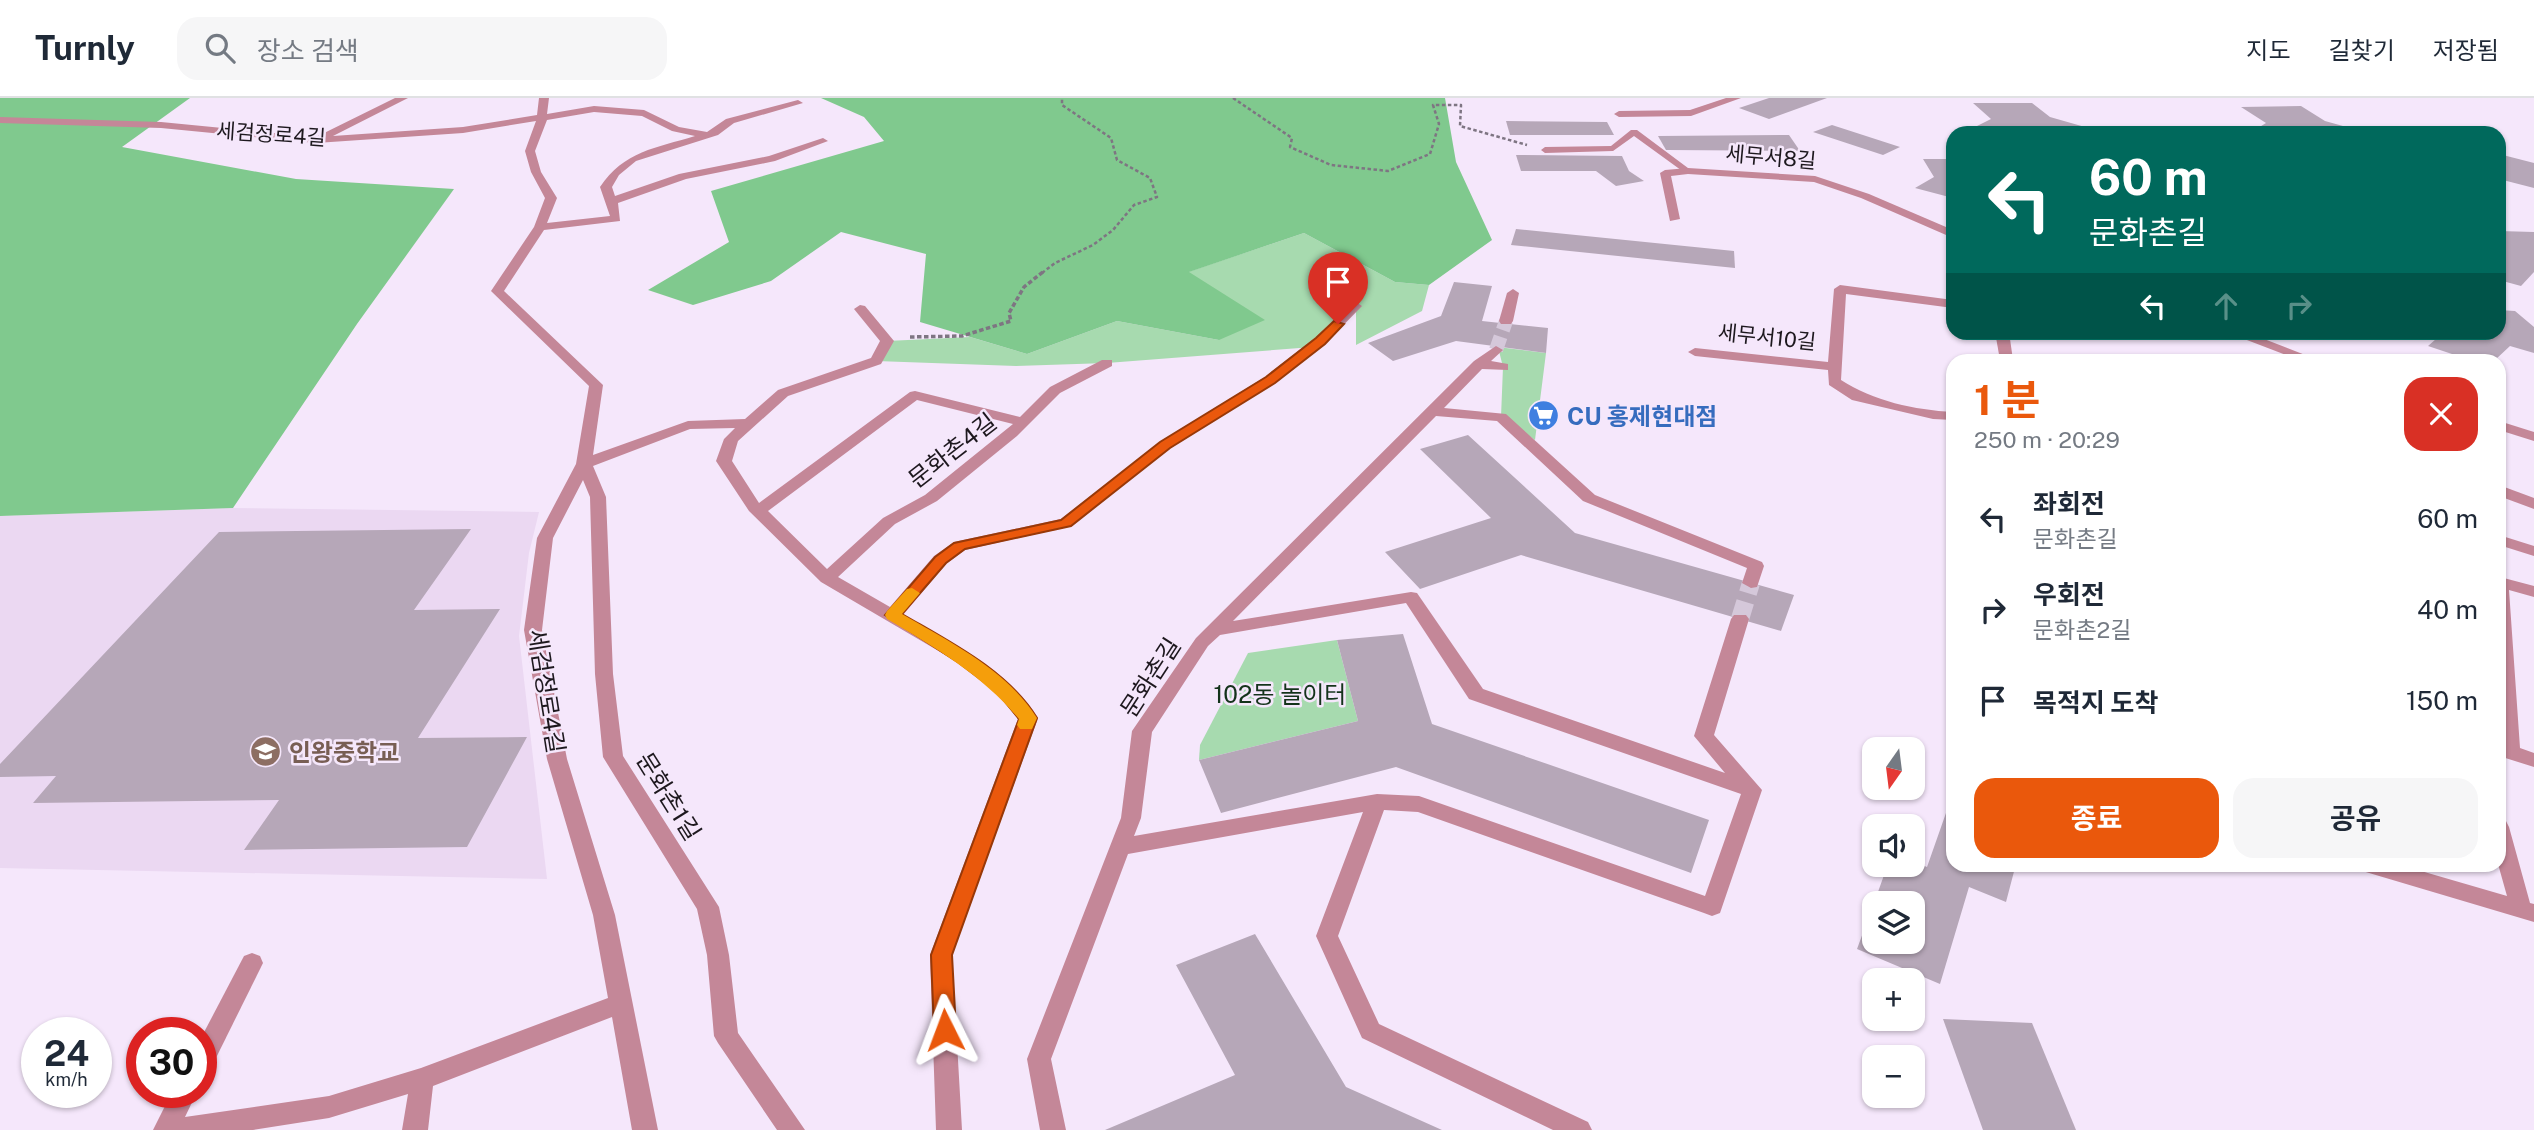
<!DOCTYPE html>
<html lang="ko">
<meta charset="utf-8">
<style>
body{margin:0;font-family:"Public Sans","Noto Sans KR",sans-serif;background:#f6f6f7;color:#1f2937;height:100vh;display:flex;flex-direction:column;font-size:26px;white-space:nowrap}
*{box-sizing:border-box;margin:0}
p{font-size:23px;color:#747a83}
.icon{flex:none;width:38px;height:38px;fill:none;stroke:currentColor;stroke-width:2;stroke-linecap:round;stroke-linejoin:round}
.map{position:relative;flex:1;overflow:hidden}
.details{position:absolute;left:1946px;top:256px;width:560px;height:518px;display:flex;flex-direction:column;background:#fff;border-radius:21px;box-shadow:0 2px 5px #0004}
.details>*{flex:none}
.hud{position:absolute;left:1946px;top:28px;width:560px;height:214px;border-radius:21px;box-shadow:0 2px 5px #0004;background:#00695c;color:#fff;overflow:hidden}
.needle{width:46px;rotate:194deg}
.tools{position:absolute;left:1862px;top:639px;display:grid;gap:14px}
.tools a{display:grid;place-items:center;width:63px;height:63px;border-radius:14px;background:#fff;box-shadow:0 2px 5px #0004;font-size:35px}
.speed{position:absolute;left:21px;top:919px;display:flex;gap:14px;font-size:35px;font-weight:700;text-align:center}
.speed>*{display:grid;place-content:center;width:91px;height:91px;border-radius:50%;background:#fff;box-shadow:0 2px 5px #0004;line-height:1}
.speed small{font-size:18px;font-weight:400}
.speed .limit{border:10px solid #d22;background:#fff;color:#111}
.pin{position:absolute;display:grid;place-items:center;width:60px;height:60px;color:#fff;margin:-72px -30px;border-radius:50% 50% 50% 0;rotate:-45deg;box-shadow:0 0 7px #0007}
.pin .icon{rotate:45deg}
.me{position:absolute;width:77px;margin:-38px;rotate:357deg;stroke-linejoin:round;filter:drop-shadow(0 0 5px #0008)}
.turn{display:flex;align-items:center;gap:24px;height:147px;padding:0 28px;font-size:32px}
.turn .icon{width:91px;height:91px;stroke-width:2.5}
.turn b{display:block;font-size:49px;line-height:60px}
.lanes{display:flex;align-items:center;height:66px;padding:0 28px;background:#0003;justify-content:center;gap:35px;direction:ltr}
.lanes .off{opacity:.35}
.round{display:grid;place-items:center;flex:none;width:74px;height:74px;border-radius:21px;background:#f6f6f7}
.headline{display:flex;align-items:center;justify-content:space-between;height:119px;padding:0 28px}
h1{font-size:42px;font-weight:700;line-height:52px;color:#ea580c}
.button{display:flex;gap:14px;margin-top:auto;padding:14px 28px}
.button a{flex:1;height:80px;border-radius:21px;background:#ea580c;color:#fff;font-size:28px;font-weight:700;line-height:80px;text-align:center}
.button a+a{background:#f6f6f7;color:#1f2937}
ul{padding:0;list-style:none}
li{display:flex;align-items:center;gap:21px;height:91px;padding:0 28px}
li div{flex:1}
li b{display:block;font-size:26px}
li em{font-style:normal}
header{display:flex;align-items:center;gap:42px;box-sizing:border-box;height:98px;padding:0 35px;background:#fff;border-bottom:2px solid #e0e1e3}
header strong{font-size:33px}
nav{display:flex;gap:38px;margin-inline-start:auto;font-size:24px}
.search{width:490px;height:63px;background:#f6f6f7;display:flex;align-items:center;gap:18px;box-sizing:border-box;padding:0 24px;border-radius:21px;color:#747a83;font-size:26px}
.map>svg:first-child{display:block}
.built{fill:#ebd8f2}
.green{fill:#a7daaf}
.forest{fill:#80c98e}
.building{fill:#b6a7b8}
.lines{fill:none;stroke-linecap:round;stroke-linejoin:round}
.minor-tunnel-far1{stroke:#d5c8da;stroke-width:14;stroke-dasharray:14 7;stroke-linecap:butt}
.minor-tunnel{stroke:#d5c8da;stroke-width:18;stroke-dasharray:18 9;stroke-linecap:butt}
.path-far1{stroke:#7e7582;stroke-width:2.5;stroke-dasharray:3.5 2.5;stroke-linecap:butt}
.path{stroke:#7e7582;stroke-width:3.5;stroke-dasharray:4.5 2.5;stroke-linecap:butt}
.service{fill:#c48798;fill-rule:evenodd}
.minor{fill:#c48798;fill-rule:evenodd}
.route{fill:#ea580c;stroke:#983908;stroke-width:2}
.slow{fill:#f59e0b}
.labels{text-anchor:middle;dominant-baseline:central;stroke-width:5;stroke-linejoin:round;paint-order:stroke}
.far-street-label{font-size:21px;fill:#1d181e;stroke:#f5e7fb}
.shop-label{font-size:24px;font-weight:bold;fill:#366cbe;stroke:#f5e7fb;text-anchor:start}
.street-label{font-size:24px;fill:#1d181e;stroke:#f5e7fb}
.park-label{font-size:24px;fill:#14331b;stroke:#f5e7fb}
.education-label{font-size:24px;font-weight:bold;fill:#785e54;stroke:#f5e7fb;text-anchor:start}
</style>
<header>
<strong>Turnly</strong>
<div class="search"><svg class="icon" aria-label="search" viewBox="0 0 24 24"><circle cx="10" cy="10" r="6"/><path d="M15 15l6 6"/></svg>장소 검색</div>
<nav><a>지도</a><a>길찾기</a><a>저장됨</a></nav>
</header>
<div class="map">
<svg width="2534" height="1032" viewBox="0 0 2534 1032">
<rect width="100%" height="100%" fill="#f5e7fb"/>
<path class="built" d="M 233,410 L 539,414 L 529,455 L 519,538 L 547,781 L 0,770 L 0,418 Z"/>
<g class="green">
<path d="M 1304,135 L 1395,184 L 1429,187 L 1422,213 L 1356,247 L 1356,209 L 1313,249 L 1107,265 L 1016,268 L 876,263 L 887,243 L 970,239 L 1027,256 L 1117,223 L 1219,242 L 1188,174 Z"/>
<path d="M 1498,249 L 1546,255 L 1535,342 L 1501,319 L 1503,269 Z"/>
<path d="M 1337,542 L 1358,623 L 1199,662 L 1200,647 L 1248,555 Z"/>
</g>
<g class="forest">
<path d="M 0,0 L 190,0 L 122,49 L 296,81 L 454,91 L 357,226 L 233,410 L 0,418 Z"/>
<path d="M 821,0 L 1445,0 L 1456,64 L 1492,142 L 1429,187 L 1395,184 L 1304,135 L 1189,174 L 1265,222 L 1219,242 L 1117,223 L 1027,256 L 920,224 L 926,156 L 841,134 L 771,183 L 693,207 L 648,192 L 729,144 L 711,93 L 884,43 L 864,19 Z"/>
</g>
<g class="building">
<path d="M 1769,0 L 1827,0 L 1769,21 L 1739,10 Z"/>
<path d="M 1973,5 L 2032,5 L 2050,19 L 2092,31 L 2086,35 L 2049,35 L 2034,30 L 2025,35 L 1963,35 L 1991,21 Z"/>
<path d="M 2301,8 L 2325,23 L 2368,35 L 2250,35 L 2266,25 L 2241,9 Z"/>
<path d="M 1506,23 L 1607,24 L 1614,37 L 1510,37 Z"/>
<path d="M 1832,27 L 1900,49 L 1883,57 L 1813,34 Z"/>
<path d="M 1789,37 L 1800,53 L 1666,52 L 1658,38 Z"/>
<path d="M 2499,56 L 2534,65 L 2534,90 L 2499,81 Z"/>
<path d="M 1516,57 L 1622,58 L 1629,73 L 1644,83 L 1616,88 L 1596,73 L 1521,73 Z"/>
<path d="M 1923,61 L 1953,61 L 1953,100 L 1915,90 L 1934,79 Z"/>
<path d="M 1516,131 L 1734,153 L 1735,170 L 1511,147 Z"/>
<path d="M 2499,133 L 2534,134 L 2534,174 L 2521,188 L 2499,182 Z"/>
<path d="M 1454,184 L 1492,188 L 1482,223 L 1548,230 L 1546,255 L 1456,243 L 1393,263 L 1368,245 L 1441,218 Z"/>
<path d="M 2499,212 L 2515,213 L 2534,229 L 2534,255 L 2510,248 L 2495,262 L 2470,262 L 2428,248 L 2444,234 L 2499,234 Z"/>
<path d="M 1468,337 L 1575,435 L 1794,497 L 1781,533 L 1521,457 L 1420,491 L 1385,454 L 1491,420 L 1420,351 Z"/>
<path d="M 471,431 L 414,512 L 500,511 L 418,640 L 527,639 L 467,749 L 244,752 L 279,702 L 33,705 L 56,678 L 0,679 L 0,666 L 219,434 Z"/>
<path d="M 1403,536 L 1432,626 L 1709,722 L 1691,775 L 1396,669 L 1221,715 L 1199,662 L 1358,623 L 1337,542 Z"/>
<path d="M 1953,695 L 1953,766 L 2016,766 L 2006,804 L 1969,789 L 1940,886 L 1857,851 L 1874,805 L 1874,844 L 1913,844 L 1913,805 L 1874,805 L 1888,766 L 1913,766 L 1913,763 L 1927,769 Z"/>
<path d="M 1255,836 L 1346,989 L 1442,1032 L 1105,1032 L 1235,977 L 1176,867 Z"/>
<path d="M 1943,921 L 2032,925 L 2076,1032 L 1983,1032 Z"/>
</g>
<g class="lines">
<path class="minor-tunnel-far1" d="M 1496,252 L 1506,223"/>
<path class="minor-tunnel" d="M 1740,521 L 1751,485"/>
<g class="path-far1">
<path d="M 1233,0 L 1292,40 L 1290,49 L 1331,67 L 1388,73 L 1430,56 L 1439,26 L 1433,7 L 1461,7 L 1460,28 L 1527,47"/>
<path d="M 1042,175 L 1055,165 L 1093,147 L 1113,132 L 1134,107 L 1157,99 L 1150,80 L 1117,62 L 1111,40 L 1062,7 L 1062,0"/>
</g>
<path class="path" d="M 910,239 L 962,238 L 1011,223 L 1009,215 L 1024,189 L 1044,173"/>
<path class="service" d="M 1631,32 L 1637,32 L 1692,73 L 1685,75 L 1634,38 L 1613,53 L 1545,55 L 1541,52 L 1545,49 L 1611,48 Z"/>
<g class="minor">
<path d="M 395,0 L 408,0 L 333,38 L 463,29 L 537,17 L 539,0 L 549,0 L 547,16 L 594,8 L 644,12 L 679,29 L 707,34 L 726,21 L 798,2 L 803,5 L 734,25 L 718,37 L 636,63 L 619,77 L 612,89 L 615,98 L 679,76 L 769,58 L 823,40 L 828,43 L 775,63 L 686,81 L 618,105 L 620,123 L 544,132 L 504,193 L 603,287 L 593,357 L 688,323 L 745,321 L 778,292 L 871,260 L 880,243 L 854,211 L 860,207 L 865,208 L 894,243 L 881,266 L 788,298 L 738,343 L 732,363 L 759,405 L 910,294 L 915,293 L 1020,319 L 1050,289 L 1102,262 L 1112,262 L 1112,268 L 1060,295 L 1017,338 L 937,403 L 895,426 L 838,479 L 890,509 L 934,458 L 954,444 L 1061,421 L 1160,344 L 1265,279 L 1315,240 L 1351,205 L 1356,204 L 1362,208 L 1325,246 L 1275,285 L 1170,350 L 1072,428 L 965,452 L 946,466 L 903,517 C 950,544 1008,571 1038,620 L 952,857 L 962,1032 L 936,1032 L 930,857 L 1018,621 L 996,594 L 959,565 L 821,484 L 749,413 L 716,363 L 724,341 L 735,330 L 690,331 L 593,368 L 606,399 L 613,576 L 623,658 L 719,809 L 729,857 L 738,935 L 805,1032 L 777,1032 L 718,945 L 714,938 L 707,857 L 697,811 L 603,659 L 595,576 L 590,399 L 583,382 L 553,440 L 542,532 L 567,661 L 615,817 L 658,1032 L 632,1032 L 612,919 L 433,988 L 428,1032 L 402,1032 L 408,996 L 329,1020 L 253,1032 L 153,1032 L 172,994 L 197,994 L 185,1019 L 329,998 L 421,970 L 608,900 L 593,817 L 547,661 L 524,532 L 537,440 L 576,366 L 589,288 L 491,193 L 534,129 L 545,100 L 531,74 L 525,53 L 536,23 L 463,35 L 316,45 L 161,30 L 0,25 L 0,19 L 161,24 L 316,39 ZM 594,14 L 642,18 L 672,33 L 695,38 C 656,50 624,53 600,89 L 610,118 L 547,125 L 557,100 L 541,74 L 535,53 L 547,22 ZM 917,302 L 1013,326 L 925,397 L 883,420 L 827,471 L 768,413 Z"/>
<path d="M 1726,0 L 1741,0 L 1691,18 L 1619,19 L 1614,16 L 1619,13 L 1690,12 Z"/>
<path d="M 1688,70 L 1815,78 L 1869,96 L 1953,132 L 1953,140 L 1861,100 L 1814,84 L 1688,76 L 1671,78 L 1680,121 L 1670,123 L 1660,75 L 1665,72 Z"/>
<path d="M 1840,187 L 1953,202 L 1953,210 L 1846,196 L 1841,282 C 1873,303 1915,312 1953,314 L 1953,322 L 1933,321 L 1852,302 L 1829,287 L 1828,272 L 1695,258 L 1688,254 L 1695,250 L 1828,264 L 1834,191 Z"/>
<path d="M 1513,191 L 1519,195 L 1513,223 L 1511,226 L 1501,226 L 1499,223 L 1507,195 Z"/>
<path d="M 1995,234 L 2009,234 L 2013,262 L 2000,262 Z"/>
<path d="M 2226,234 L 2246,234 L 2318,262 L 2299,262 Z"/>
<path d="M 1496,248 L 1503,252 L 1491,263 L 1508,266 L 1508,272 L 1482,271 L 1444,310 L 1506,316 L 1595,397 L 1762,464 L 1764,468 L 1757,489 L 1751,490 L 1742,485 L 1747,470 L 1583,403 L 1497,323 L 1436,318 L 1233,523 L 1411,494 L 1417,495 L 1483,591 L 1725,675 L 1694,638 L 1731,521 L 1734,517 L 1746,517 L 1749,521 L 1714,637 L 1762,692 L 1720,815 L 1712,818 L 1704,815 L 1418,714 L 1384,712 L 1338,838 L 1379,926 L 1588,1024 L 1592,1032 L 1553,1032 L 1362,940 L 1316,838 L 1363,714 L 1128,756 L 1051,961 L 1066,1032 L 1040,1032 L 1027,961 L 1121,720 L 1132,633 L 1196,540 L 1474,263 ZM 1406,505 L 1469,601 L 1741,696 L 1705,798 L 1419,698 L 1377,696 L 1134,738 L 1141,720 L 1152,634 L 1208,548 L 1220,537 Z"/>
<path d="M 2499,323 L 2534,334 L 2534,343 L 2499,332 Z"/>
<path d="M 2499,387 L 2534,400 L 2534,411 L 2499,398 Z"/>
<path d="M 2499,437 L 2534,448 L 2534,458 L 2499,447 Z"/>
<path d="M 2500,479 L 2534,488 L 2534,499 L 2509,492 L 2520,650 L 2534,655 L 2534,669 L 2499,658 Z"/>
<path d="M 2499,721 L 2506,723 L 2509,729 L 2530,805 L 2534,806 L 2534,824 L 2359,772 L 2357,766 L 2397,766 L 2507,798 L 2498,766 Z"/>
<path d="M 252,855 L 260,858 L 263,865 L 210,972 L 201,975 L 201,940 L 244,858 Z"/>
</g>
</g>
<path class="route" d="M 1334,223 L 1344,226 L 1325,246 L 1275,285 L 1170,350 L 1071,428 L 965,451 L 946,465 L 902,516 C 950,544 1007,572 1037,620 L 952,857 L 956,932 L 952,939 L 945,941 L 937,939 L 934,932 L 931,857 L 1019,621 L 997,594 L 959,565 L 885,517 L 935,459 L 954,445 L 1061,422 L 1160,344 L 1266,279 L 1316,240 Z"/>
<path class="slow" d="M 912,490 L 920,495 L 902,516 C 950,544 1007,572 1037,620 L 1032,631 L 1020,631 L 1017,627 L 1019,621 C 982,577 936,550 887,521 L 885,517 L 887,513 L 907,491 Z"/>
<defs>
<symbol id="supermarket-disc" viewBox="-11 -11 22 22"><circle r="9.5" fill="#3f7fe0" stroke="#f5e7fb"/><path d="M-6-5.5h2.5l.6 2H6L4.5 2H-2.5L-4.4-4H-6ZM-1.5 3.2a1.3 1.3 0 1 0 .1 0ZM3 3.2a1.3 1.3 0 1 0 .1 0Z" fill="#fff"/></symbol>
<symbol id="school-disc" viewBox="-11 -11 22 22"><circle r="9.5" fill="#8d6e63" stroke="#f5e7fb"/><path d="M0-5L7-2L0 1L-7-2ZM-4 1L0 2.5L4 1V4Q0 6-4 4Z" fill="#fff"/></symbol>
</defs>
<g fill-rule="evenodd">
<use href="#supermarket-disc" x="1526" y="300" width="35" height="35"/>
<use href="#school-disc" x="248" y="636" width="35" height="35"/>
</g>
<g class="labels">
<g class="far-street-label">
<text transform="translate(271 36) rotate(4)">세검정로4길</text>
<text transform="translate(1771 59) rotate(5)">세무서8길</text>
<text transform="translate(1767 239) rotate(6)">세무서10길</text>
</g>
<g class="shop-label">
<text x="1567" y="318">CU 홍제현대점</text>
</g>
<g class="street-label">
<text transform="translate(952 352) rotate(-38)">문화촌4길</text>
<text transform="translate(1150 579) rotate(-57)">문화촌길</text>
<text transform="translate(547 593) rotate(81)">세검정로4길</text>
<text transform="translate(669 698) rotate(58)">문화촌1길</text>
</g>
<g class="park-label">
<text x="1280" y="596">102동 놀이터</text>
</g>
<g class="education-label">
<text x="289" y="654">인왕중학교</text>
</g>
</g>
</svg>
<div class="tools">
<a><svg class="needle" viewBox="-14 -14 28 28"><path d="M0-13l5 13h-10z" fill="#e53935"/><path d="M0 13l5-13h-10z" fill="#747a83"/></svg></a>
<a><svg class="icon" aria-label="sound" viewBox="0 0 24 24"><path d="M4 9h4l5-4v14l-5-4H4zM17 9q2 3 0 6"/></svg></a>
<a><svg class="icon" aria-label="layers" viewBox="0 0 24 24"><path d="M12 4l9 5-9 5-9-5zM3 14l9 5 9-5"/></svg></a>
<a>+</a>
<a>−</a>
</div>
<div class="speed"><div>24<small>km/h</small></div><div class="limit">30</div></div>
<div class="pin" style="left:1338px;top:226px;background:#d93025"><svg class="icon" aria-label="arrive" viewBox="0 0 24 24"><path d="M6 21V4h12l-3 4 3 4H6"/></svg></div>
<svg class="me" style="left:945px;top:932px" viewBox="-20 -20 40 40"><path d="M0-17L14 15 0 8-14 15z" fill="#ea580c" stroke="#fff" stroke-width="4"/></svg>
<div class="hud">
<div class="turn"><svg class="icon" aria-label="left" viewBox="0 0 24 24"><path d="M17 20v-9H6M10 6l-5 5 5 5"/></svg><div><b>60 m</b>문화촌길</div></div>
<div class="lanes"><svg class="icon" aria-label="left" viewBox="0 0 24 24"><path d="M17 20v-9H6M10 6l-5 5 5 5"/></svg><svg class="icon off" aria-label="ahead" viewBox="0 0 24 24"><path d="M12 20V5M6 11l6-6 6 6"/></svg><svg class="icon off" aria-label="right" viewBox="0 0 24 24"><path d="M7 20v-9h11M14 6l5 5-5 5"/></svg></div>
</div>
<section class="details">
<div class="headline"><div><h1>1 분</h1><p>250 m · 20:29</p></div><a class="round" style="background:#d93025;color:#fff"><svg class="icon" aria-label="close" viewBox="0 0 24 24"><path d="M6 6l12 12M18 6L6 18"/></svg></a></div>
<ul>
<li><svg class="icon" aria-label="left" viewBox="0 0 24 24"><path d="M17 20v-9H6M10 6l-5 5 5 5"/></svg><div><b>좌회전</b><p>문화촌길</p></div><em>60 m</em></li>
<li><svg class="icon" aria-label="right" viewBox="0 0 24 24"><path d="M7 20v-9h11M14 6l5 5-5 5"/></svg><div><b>우회전</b><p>문화촌2길</p></div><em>40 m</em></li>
<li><svg class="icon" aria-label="arrive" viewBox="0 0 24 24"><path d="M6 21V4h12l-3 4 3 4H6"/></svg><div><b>목적지 도착</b></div><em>150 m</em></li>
</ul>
<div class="button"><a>종료</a><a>공유</a></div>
</section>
</div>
